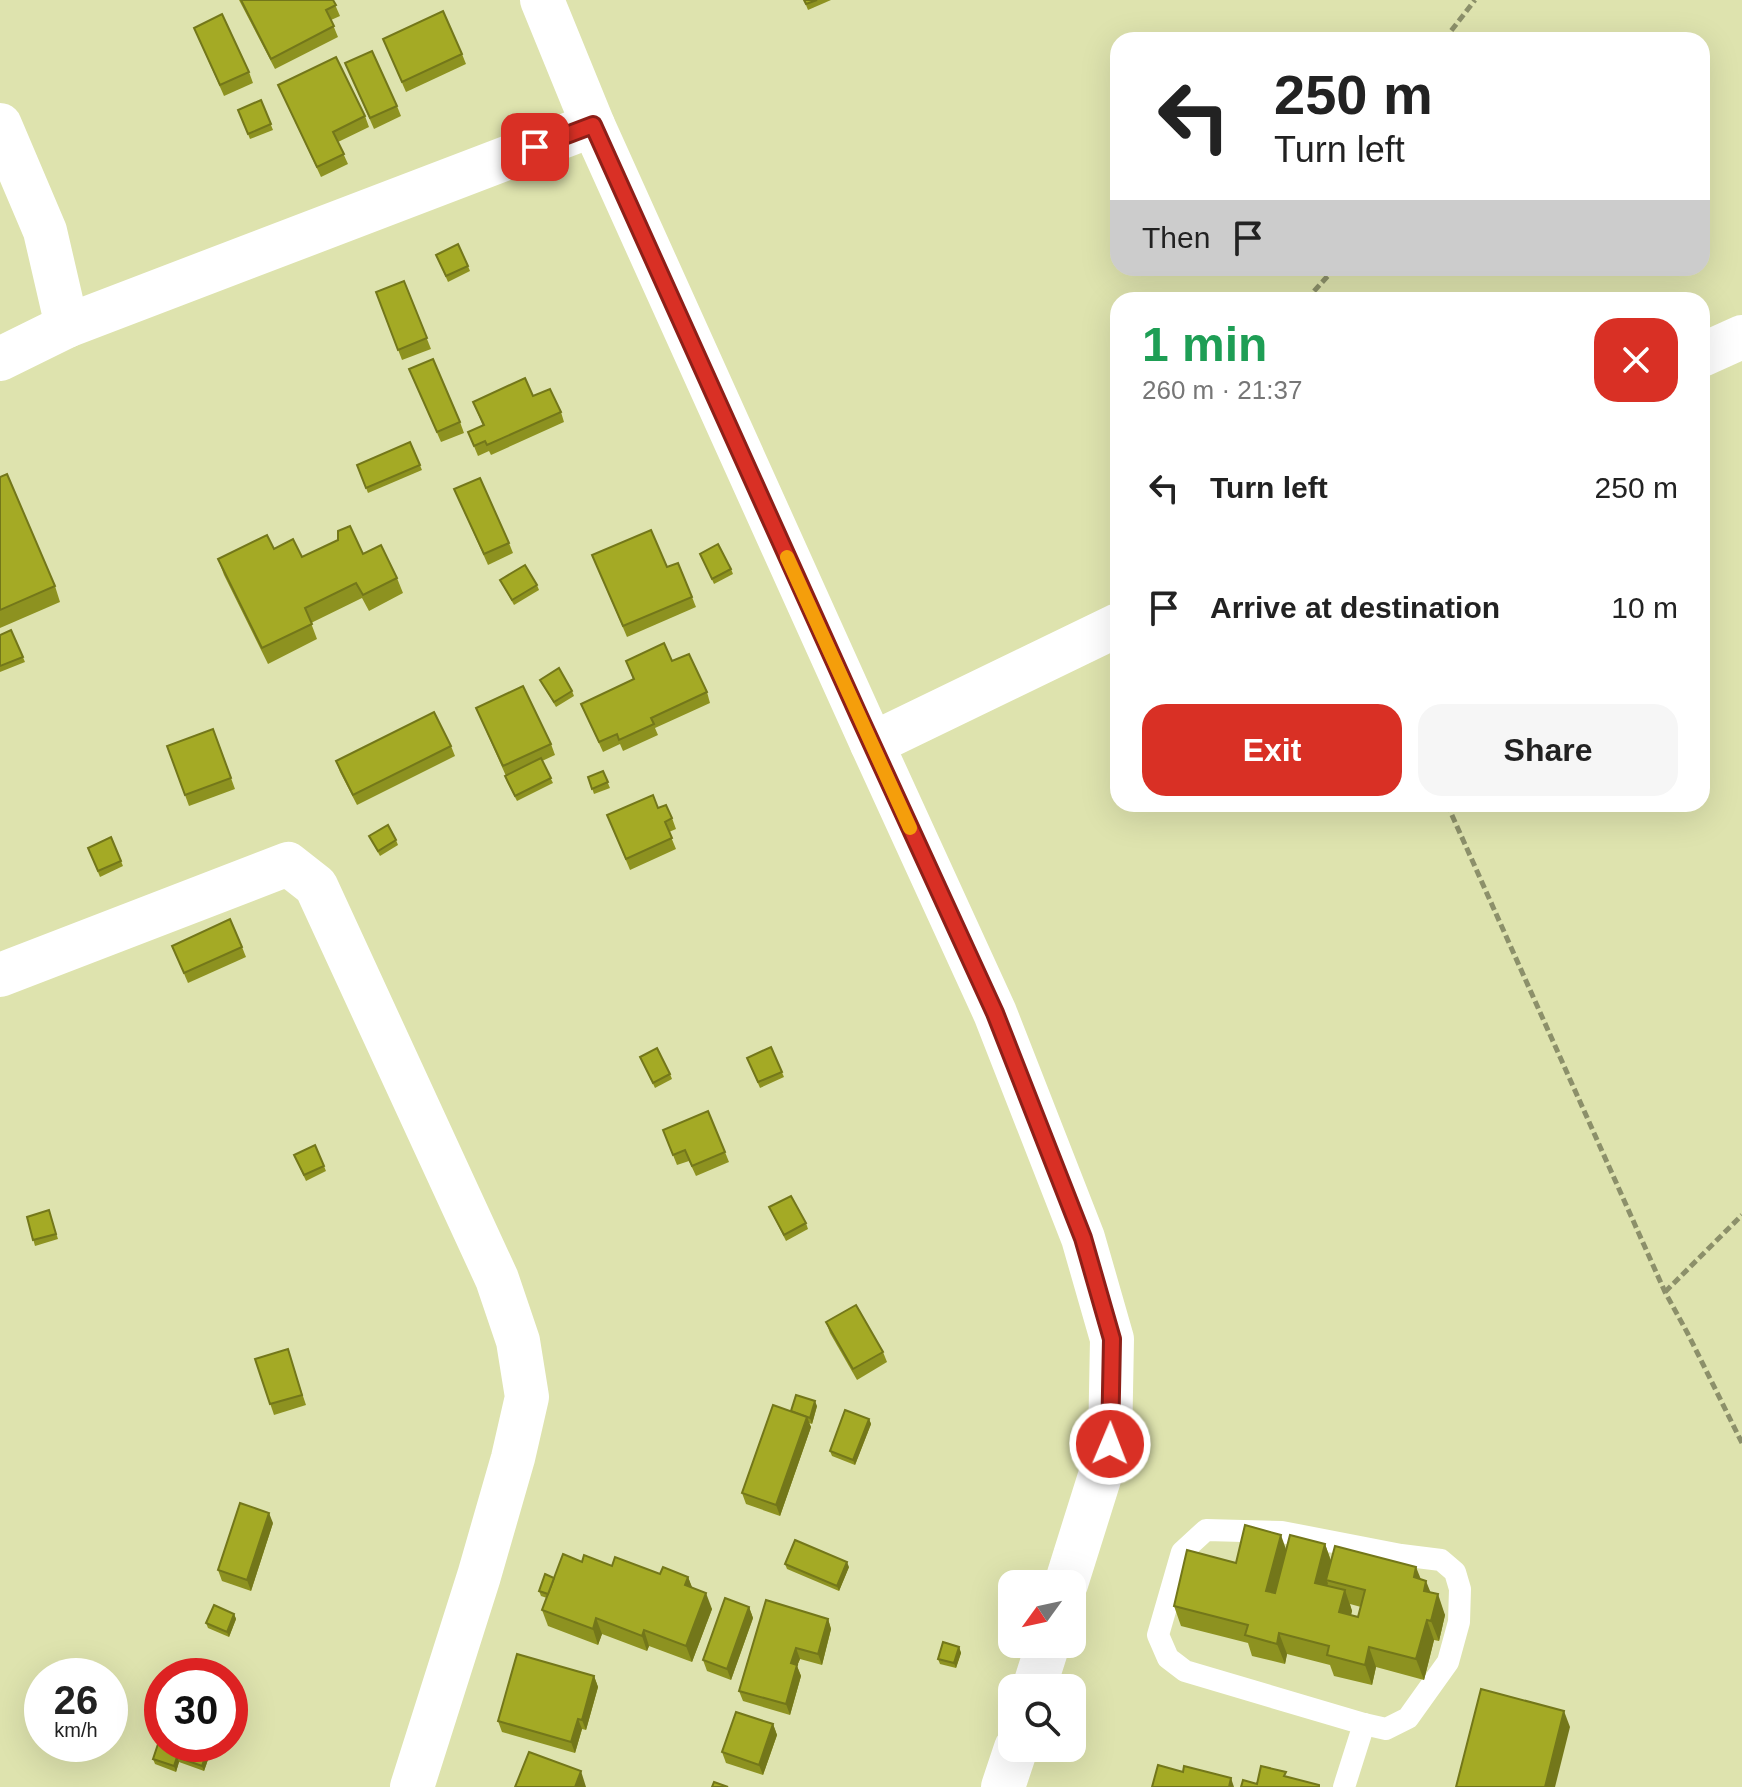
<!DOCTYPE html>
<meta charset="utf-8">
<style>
body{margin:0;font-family:Helvetica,sans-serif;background:#f6f6f6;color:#222;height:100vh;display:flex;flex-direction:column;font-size:30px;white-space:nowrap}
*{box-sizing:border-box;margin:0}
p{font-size:26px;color:#767676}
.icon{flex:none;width:44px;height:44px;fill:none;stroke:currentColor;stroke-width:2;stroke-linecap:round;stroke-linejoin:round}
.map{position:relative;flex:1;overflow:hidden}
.side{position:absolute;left:1110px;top:292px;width:600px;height:520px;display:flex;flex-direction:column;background:#fff;border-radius:24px;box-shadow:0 8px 32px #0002}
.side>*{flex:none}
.top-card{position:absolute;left:1110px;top:32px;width:600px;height:244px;border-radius:24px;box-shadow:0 8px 32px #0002;background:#fff;color:#222;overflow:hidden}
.needle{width:52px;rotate:237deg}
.tools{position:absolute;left:998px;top:1570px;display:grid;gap:16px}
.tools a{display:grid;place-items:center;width:88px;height:88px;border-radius:16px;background:#fff;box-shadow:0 8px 32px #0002;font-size:40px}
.speed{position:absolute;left:24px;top:1658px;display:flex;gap:16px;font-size:40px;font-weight:700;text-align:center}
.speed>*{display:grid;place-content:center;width:104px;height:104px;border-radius:50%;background:#fff;box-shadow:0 8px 32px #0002;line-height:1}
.speed small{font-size:20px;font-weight:400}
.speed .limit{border:12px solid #d22;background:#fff;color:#111}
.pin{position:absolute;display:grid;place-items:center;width:68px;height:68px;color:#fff;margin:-34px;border-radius:16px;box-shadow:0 4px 12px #0006}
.me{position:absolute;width:88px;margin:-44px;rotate:1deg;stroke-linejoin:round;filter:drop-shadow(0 0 6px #0008)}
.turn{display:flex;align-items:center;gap:28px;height:168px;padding:0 32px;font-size:36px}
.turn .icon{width:104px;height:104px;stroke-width:2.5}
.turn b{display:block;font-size:56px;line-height:68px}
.then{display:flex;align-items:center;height:76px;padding:0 32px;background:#0003;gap:16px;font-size:30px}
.round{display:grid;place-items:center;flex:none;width:84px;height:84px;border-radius:24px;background:#f6f6f6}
.headline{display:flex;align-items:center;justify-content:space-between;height:136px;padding:0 32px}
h1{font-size:48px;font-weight:700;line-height:60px;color:#1e9e55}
.cta{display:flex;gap:16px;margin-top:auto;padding:16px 32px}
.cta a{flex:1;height:92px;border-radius:24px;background:#d93025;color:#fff;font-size:32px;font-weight:700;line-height:92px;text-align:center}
.cta a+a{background:#f6f6f6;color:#222}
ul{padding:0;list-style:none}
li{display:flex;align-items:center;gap:24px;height:120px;padding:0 32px}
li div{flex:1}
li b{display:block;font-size:30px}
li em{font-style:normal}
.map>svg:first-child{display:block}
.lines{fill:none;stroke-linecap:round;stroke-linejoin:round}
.path{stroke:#8c906a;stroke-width:5;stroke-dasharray:8 4;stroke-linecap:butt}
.lane{stroke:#fff;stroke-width:22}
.street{stroke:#fff;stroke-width:44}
.wall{fill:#8d9220;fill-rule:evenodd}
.shaded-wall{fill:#73771a}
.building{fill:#a4aa25;stroke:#73771a;stroke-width:2}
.route-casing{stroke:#8d1f18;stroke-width:20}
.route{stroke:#d93025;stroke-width:14}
.slow{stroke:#f59e0b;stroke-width:14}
</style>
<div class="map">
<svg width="1742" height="1787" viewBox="0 0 1742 1787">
<rect width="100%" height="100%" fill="#dee3ae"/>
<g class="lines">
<g class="path">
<path d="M 1444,40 L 1475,0"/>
<path d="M 1306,300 L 1335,268"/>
<path d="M 1447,804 L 1665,1292 L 1688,1334 L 1742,1443"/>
<path d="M 1665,1292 L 1742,1215"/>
</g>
<g class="lane">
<path d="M 1206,1530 L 1282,1532 L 1401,1555 L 1441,1560 L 1455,1572 L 1460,1589 L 1459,1622 L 1448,1662 L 1408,1718 L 1386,1729 L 1364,1724 L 1185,1671 L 1168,1658 L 1158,1635 L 1182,1552 Z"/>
<path d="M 1344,1787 L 1364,1724"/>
</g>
<g class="street">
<path d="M 542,0 L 593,125 L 872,744 L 995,1013 L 1083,1238 L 1112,1339 L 1110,1444 L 1066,1584"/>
<path d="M 0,125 L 45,231 L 67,326"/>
<path d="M 1702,355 L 1742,337"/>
<path d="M 0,359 L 67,326 L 593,125"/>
<path d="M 872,744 L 1118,625"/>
<path d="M 0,975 L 288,864 L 316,886 L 497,1279 L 518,1341 L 527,1397 L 513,1458 L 479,1576 L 412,1787"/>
<path d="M 1034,1688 L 1048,1644"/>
<path d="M 1003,1787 L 1016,1748"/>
</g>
</g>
<g class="wall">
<path d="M 239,0 L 333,0 L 340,16 L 331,20 L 338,37 L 275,69 Z"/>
<path d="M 804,0 L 831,0 L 808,10 Z"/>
<path d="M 194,28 L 249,72 L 253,83 L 224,96 Z"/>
<path d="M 383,39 L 462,54 L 466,64 L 406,92 Z"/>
<path d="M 345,63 L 397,106 L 401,116 L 374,129 Z"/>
<path d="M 278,85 L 365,116 L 369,127 L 338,142 L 348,164 L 321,177 Z"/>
<path d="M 261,100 L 273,130 L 250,139 L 238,110 Z"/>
<path d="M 436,255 L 468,266 L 470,271 L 448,282 Z"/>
<path d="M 404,281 L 431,349 L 402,360 L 376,292 Z"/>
<path d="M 409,369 L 460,422 L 464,433 L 441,442 Z"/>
<path d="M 533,396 L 561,412 L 564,422 L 491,455 L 489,451 L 478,456 L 468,432 L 483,426 L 473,402 Z"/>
<path d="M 410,442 L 422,470 L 368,493 L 357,465 Z"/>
<path d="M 0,477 L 55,586 L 60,602 L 0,628 Z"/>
<path d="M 454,489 L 509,543 L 513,553 L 488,565 Z"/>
<path d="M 338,540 L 363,554 L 397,578 L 403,593 L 369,611 L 362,598 L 311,623 L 317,639 L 268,664 L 224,575 L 218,559 L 274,549 L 302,557 Z"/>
<path d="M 700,554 L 731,569 L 733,574 L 714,584 Z"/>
<path d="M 592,555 L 667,567 L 692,597 L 696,607 L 627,637 Z"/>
<path d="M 500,580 L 537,585 L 539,590 L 514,605 Z"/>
<path d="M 11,630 L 25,662 L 0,672 L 0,635 Z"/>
<path d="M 626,661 L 672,661 L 707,692 L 710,703 L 655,728 L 658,735 L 623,751 L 620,744 L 603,752 L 581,704 L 633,679 Z"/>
<path d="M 540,680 L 572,691 L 574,696 L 556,707 Z"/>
<path d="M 476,708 L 551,744 L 555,755 L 542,761 L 553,783 L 517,801 L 507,782 L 505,776 L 506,776 Z"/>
<path d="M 213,729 L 235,789 L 189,806 L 167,746 Z"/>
<path d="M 451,746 L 455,756 L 357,805 L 340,772 L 336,761 Z"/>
<path d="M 603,771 L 610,788 L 594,794 L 588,777 Z"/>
<path d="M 658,808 L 672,818 L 676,829 L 669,832 L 676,849 L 630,870 L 607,815 Z"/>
<path d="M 369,836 L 396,840 L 398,845 L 380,856 Z"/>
<path d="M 111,837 L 123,866 L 100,877 L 88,848 Z"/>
<path d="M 172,946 L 242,947 L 246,957 L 188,983 Z"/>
<path d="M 771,1047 L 784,1077 L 760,1088 L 747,1058 Z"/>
<path d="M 640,1057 L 670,1074 L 672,1079 L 655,1088 Z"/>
<path d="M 663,1130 L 725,1152 L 729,1162 L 696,1176 L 689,1161 L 677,1165 Z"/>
<path d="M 315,1145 L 326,1171 L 306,1181 L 294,1155 Z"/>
<path d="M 769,1207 L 806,1223 L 808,1229 L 786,1241 Z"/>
<path d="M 49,1210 L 58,1239 L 35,1246 L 27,1217 Z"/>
<path d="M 826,1322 L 883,1352 L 887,1362 L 857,1380 L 830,1333 Z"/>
<path d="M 255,1359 L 291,1360 L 306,1405 L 274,1415 Z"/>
<path d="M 817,1406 L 812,1424 L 809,1423 L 811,1427 L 780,1516 L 746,1504 L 742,1493 L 791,1411 Z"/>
<path d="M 869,1419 L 871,1424 L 855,1465 L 832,1456 L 830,1451 Z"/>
<path d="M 273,1523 L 251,1591 L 222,1581 L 218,1570 Z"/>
<path d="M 1325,1544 L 1331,1561 L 1421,1580 L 1431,1593 L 1445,1615 L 1439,1641 L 1434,1640 L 1424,1680 L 1376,1667 L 1372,1685 L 1334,1676 L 1330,1665 L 1287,1654 L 1285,1664 L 1252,1656 L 1248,1643 L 1181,1626 L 1174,1606 L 1236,1563 L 1286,1549 ZM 1350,1604 L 1361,1607 L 1358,1617 L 1351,1615 L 1352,1611 Z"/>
<path d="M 582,1562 L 660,1574 L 688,1577 L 692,1588 L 712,1609 L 692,1662 L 649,1646 L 647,1651 L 602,1634 L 598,1645 L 548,1626 L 542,1610 L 547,1598 L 541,1596 L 539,1591 L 554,1578 Z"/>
<path d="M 785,1564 L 849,1567 L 839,1591 L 787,1569 Z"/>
<path d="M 749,1607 L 753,1618 L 731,1680 L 707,1671 L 703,1660 Z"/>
<path d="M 234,1614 L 236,1619 L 229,1637 L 208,1628 L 206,1623 Z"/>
<path d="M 828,1619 L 831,1629 L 822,1665 L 800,1659 L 797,1666 L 801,1676 L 790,1715 L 743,1701 L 739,1691 Z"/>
<path d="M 959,1647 L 961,1653 L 956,1668 L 940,1664 L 938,1659 Z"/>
<path d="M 594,1676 L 598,1687 L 586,1730 L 582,1729 L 575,1753 L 502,1732 L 498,1721 Z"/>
<path d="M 773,1724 L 777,1735 L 763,1775 L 726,1763 L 722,1752 Z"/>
<path d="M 209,1746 L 211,1751 L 204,1771 L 179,1762 L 176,1772 L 155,1764 L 153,1759 Z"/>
</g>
<g class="shaded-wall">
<path d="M 815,1401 L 817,1406 L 812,1424 L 810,1418 Z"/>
<path d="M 807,1417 L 811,1427 L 780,1516 L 776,1505 Z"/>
<path d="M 869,1419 L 871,1424 L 855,1465 L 853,1460 Z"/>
<path d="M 269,1513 L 273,1523 L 251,1591 L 247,1580 Z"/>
<path d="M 1281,1535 L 1288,1555 L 1274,1611 L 1266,1591 Z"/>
<path d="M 1325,1544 L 1332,1564 L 1326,1580 L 1328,1583 L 1322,1603 L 1315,1583 Z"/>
<path d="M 847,1562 L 849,1567 L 839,1591 L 837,1586 Z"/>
<path d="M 1416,1567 L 1424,1587 L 1414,1577 Z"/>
<path d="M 688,1577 L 694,1592 L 685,1585 Z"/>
<path d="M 1426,1581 L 1434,1601 L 1424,1591 Z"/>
<path d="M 1345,1590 L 1352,1611 L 1346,1633 L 1339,1612 Z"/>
<path d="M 706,1593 L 712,1609 L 692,1662 L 686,1646 Z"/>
<path d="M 1438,1594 L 1445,1615 L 1439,1641 L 1431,1621 Z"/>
<path d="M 749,1607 L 753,1618 L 731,1680 L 727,1669 Z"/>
<path d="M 234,1614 L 236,1619 L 229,1637 L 227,1632 Z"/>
<path d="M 596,1618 L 602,1634 L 598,1645 L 593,1629 Z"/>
<path d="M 828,1619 L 831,1629 L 822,1665 L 818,1654 Z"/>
<path d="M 1427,1620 L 1434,1640 L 1424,1680 L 1416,1659 Z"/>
<path d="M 644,1630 L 649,1646 L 647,1651 L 642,1636 Z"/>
<path d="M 1279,1633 L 1287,1654 L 1285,1664 L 1277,1644 Z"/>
<path d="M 959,1647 L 961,1653 L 956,1668 L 954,1663 Z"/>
<path d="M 1369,1647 L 1376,1667 L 1372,1685 L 1365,1665 Z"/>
<path d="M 796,1648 L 800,1659 L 797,1666 L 801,1676 L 790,1715 L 786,1704 L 791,1663 Z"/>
<path d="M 594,1676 L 598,1687 L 586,1730 L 582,1720 Z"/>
<path d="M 1564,1711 L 1570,1727 L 1555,1787 L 1545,1787 Z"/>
<path d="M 578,1719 L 582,1729 L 575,1753 L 571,1742 Z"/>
<path d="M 773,1724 L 777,1735 L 763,1775 L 759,1765 Z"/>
<path d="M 209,1746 L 211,1751 L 204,1771 L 202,1766 Z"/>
<path d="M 177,1757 L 179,1762 L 176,1772 L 174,1766 Z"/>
<path d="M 581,1771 L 586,1787 L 575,1787 Z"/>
<path d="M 1231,1778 L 1234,1787 L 1229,1787 Z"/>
</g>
<g class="building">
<path d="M 241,0 L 333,0 L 336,5 L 326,10 L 334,26 L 271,59 Z"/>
<path d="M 804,0 L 817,0 L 806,4 Z"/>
<path d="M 443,11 L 462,54 L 402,82 L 383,39 Z"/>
<path d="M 222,14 L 249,72 L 220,85 L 194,28 Z"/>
<path d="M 372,51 L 397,106 L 370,118 L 345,63 Z"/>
<path d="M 336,57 L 365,116 L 333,132 L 344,154 L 317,167 L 278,85 Z"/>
<path d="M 261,100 L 271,124 L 248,134 L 238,110 Z"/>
<path d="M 458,244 L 468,266 L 446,276 L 436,255 Z"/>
<path d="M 404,281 L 427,338 L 398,350 L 376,292 Z"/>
<path d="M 433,359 L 460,422 L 437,432 L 409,369 Z"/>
<path d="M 525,378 L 533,396 L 550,389 L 561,412 L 487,445 L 485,441 L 474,446 L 468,432 L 484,425 L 473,402 Z"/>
<path d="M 410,442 L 420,465 L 366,488 L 357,465 Z"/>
<path d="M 7,474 L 55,586 L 0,610 L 0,477 Z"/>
<path d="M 480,478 L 509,543 L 484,554 L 454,489 Z"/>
<path d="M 350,526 L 363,554 L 381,545 L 397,578 L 363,595 L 356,583 L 305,608 L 312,624 L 262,648 L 218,559 L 267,535 L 274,549 L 293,539 L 302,557 L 338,540 L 338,531 Z"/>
<path d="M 651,530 L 667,567 L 678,563 L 692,597 L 623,626 L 592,555 Z"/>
<path d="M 718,544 L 731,569 L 712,579 L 700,554 Z"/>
<path d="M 525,565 L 537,585 L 512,600 L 500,580 Z"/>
<path d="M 11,630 L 23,657 L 0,666 L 0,635 Z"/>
<path d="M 664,643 L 672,661 L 689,654 L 707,692 L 651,718 L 654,724 L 619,740 L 617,734 L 599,742 L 581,704 L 634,679 L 626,661 Z"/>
<path d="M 559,668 L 572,691 L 554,702 L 540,680 Z"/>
<path d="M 523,686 L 551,744 L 503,766 L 476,708 Z"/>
<path d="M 434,712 L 451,746 L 353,795 L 336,761 Z"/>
<path d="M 213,729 L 231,778 L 185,795 L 167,746 Z"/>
<path d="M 541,758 L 551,778 L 515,796 L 505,776 Z"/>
<path d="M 603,771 L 608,782 L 592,789 L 588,777 Z"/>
<path d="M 653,795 L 658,808 L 666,805 L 672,818 L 665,822 L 672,838 L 626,859 L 607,815 Z"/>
<path d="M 388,825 L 396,840 L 378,851 L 369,836 Z"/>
<path d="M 111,837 L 121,861 L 98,871 L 88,848 Z"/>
<path d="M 230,919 L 242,947 L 184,973 L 172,946 Z"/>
<path d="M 771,1047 L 782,1072 L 758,1082 L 747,1058 Z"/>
<path d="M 657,1048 L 670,1074 L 653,1083 L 640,1057 Z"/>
<path d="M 708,1111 L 725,1152 L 692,1166 L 685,1150 L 673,1155 L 663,1130 Z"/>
<path d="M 315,1145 L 324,1166 L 304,1175 L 294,1155 Z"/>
<path d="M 791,1196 L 806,1223 L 784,1235 L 769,1207 Z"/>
<path d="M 49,1210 L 56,1234 L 33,1240 L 27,1217 Z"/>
<path d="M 856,1305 L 883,1352 L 853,1369 L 826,1322 Z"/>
<path d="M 288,1349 L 302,1395 L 270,1404 L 255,1359 Z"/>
<path d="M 796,1395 L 815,1401 L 810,1418 L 791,1411 Z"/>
<path d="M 773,1405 L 807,1417 L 776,1505 L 742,1493 Z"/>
<path d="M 845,1410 L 869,1419 L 853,1460 L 830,1451 Z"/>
<path d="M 240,1503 L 269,1513 L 247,1580 L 218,1570 Z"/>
<path d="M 1245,1525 L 1281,1535 L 1266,1591 L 1275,1593 L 1290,1535 L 1325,1544 L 1315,1583 L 1345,1590 L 1339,1612 L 1358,1617 L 1365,1590 L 1326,1580 L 1335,1546 L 1416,1567 L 1414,1577 L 1426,1581 L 1424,1591 L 1438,1594 L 1431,1621 L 1427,1620 L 1416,1659 L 1369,1647 L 1365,1665 L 1327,1655 L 1329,1646 L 1279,1633 L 1277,1644 L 1245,1635 L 1248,1625 L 1174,1606 L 1187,1550 L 1236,1563 Z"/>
<path d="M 795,1540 L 847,1562 L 837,1586 L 785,1564 Z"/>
<path d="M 563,1554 L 582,1562 L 584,1555 L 612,1566 L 615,1557 L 660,1574 L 663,1567 L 688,1577 L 685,1585 L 706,1593 L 686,1646 L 644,1630 L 642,1636 L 596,1618 L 593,1629 L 542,1610 Z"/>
<path d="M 545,1574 L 554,1578 L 548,1594 L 539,1591 Z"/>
<path d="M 725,1598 L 749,1607 L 727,1669 L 703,1660 Z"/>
<path d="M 766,1600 L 828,1619 L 818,1654 L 796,1648 L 791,1663 L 797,1665 L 786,1704 L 739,1691 Z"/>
<path d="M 214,1605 L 234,1614 L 227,1632 L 206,1623 Z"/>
<path d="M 943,1642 L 959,1647 L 954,1663 L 938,1659 Z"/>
<path d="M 517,1654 L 594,1676 L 582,1720 L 578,1719 L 571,1742 L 498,1721 Z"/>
<path d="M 1481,1689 L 1564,1711 L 1545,1787 L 1456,1787 Z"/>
<path d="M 736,1712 L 773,1724 L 759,1765 L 722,1752 Z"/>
<path d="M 162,1732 L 162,1744 L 204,1744 L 209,1746 L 202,1766 L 177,1757 L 174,1766 L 153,1759 Z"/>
<path d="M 529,1752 L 581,1771 L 575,1787 L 515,1787 Z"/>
<path d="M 1158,1765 L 1183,1772 L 1184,1766 L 1231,1778 L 1229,1787 L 1152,1787 Z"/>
<path d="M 1261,1766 L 1286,1772 L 1284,1776 L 1319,1785 L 1319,1787 L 1241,1787 L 1243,1780 L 1257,1784 Z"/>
<path d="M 714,1782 L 728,1787 L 712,1787 Z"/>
</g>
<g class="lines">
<defs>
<path id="route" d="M 535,147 L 593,125 L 859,716 L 995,1013 L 1083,1238 L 1112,1339 L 1110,1444"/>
</defs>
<use href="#route" class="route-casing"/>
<use href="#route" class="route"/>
<path class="slow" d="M 787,557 L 910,828"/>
</g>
</svg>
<div class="tools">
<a><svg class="needle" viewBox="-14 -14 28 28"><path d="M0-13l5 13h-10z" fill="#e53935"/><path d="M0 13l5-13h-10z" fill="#767676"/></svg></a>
<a><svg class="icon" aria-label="search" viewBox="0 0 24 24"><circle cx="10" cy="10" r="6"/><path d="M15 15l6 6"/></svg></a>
</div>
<div class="speed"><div>26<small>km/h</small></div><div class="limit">30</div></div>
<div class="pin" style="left:535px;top:147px;background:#d93025"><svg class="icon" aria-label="arrive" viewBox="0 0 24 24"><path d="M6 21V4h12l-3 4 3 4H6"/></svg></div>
<svg class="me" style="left:1110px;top:1444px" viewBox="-20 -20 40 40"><circle r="17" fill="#d93025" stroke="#fff" stroke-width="3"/><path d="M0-11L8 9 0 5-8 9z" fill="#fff"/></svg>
<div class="top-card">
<div class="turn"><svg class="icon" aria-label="left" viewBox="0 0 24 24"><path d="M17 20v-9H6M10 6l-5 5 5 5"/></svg><div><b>250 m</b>Turn left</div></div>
<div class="then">Then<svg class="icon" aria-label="arrive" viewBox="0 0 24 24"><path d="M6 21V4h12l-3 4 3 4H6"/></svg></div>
</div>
<section class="side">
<div class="headline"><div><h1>1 min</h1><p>260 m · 21:37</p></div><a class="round" style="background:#d93025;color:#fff"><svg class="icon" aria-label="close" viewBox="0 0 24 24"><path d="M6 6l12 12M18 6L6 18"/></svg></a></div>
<ul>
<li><svg class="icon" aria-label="left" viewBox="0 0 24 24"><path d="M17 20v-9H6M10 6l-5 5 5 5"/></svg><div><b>Turn left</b></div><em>250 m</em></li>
<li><svg class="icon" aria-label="arrive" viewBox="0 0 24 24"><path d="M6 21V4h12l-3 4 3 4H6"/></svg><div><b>Arrive at destination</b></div><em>10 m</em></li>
</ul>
<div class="cta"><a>Exit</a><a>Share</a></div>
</section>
</div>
